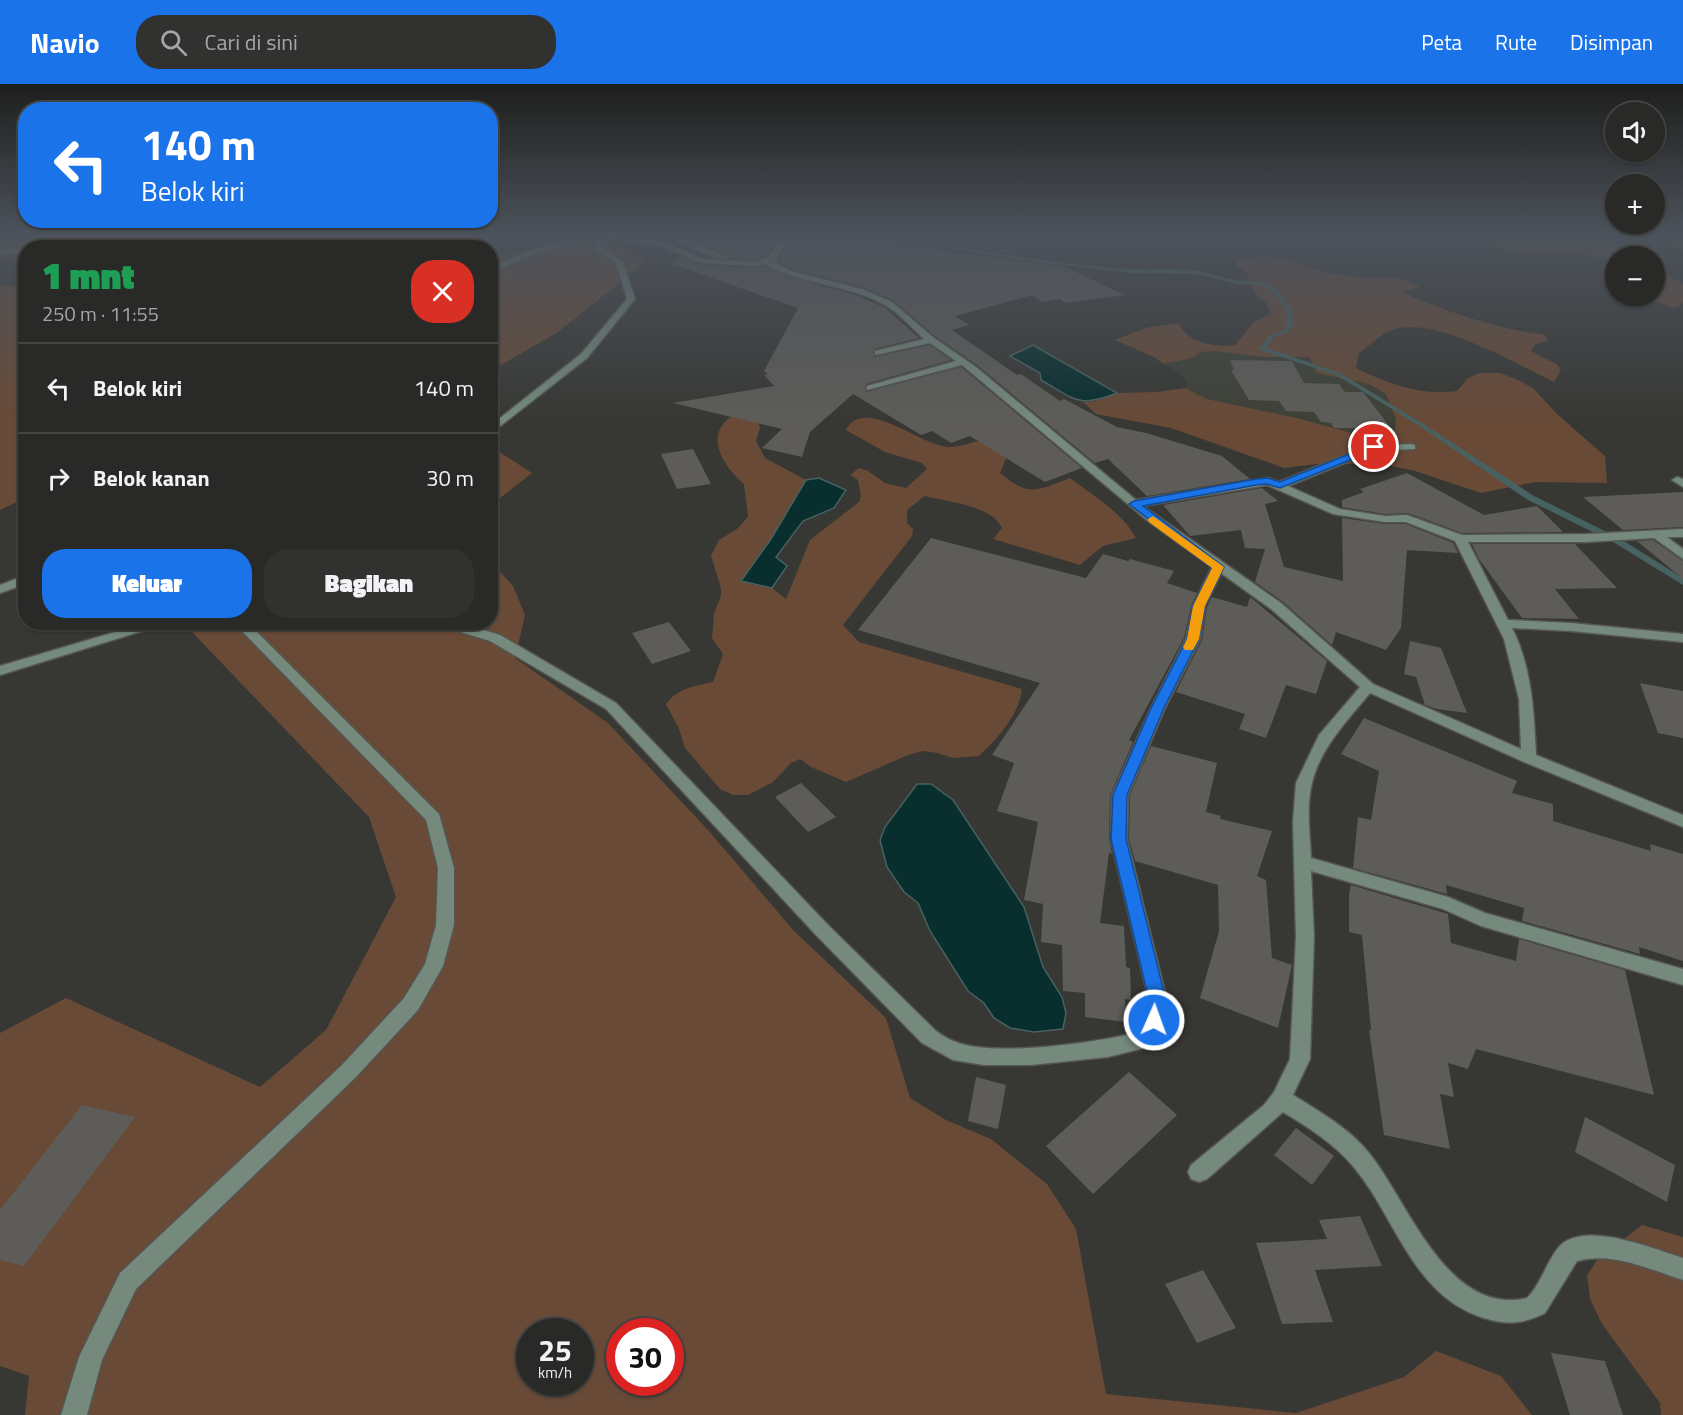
<!DOCTYPE html>
<html lang="id">
<meta charset="utf-8">
<style>
body{margin:0;font-family:"Titillium Web",sans-serif;background:#31322f;color:#f1f3f6;height:100vh;display:flex;flex-direction:column;font-size:22px;white-space:nowrap}
*{box-sizing:border-box;margin:0}
p{font-size:20px;color:#a5a7a7}
.icon{flex:none;width:33px;height:33px;fill:none;stroke:currentColor;stroke-width:2;stroke-linecap:round;stroke-linejoin:round}
.map{position:relative;flex:1;overflow:hidden}
.side{position:absolute;left:18px;top:156px;width:480px;height:390px;display:flex;flex-direction:column;background:#292a27;border-radius:24px;box-shadow:0 2px 4px #0004,0 0 0 2px #454644}
.side>*{flex:none}
.guide{position:absolute;left:18px;top:18px;width:480px;height:126px;border-radius:24px;box-shadow:0 2px 4px #0004,0 0 0 2px #454644;background:#1a73e8;color:#fff;overflow:hidden}
.fabs{position:absolute;left:1605px;top:18px;display:grid;gap:12px}
.fabs a{display:grid;place-items:center;width:60px;height:60px;border-radius:50%;background:#292a27;box-shadow:0 2px 4px #0004,0 0 0 2px #454644;font-size:30px}
.speed{position:absolute;left:516px;top:1234px;display:flex;gap:12px;font-size:30px;font-weight:700;text-align:center}
.speed>*{display:grid;place-content:center;width:78px;height:78px;border-radius:50%;background:#292a27;box-shadow:0 2px 4px #0004,0 0 0 2px #454644;line-height:1}
.speed small{font-size:15px;font-weight:400}
.speed .limit{border:9px solid #d22;background:#fff;color:#111}
.pin{position:absolute;display:grid;place-items:center;width:51px;height:51px;color:#fff;margin:-26px;border:3px solid #fff;border-radius:50%;box-shadow:0 2px 6px #0007}
.me{position:absolute;width:66px;margin:-33px;rotate:2deg;stroke-linejoin:round;filter:drop-shadow(0 0 4px #0008)}
.turn{display:flex;align-items:center;gap:21px;height:126px;padding:0 24px;font-size:27px}
.turn .icon{width:78px;height:78px;stroke-width:2.5}
.turn b{display:block;font-size:42px;line-height:51px}
.round{display:grid;place-items:center;flex:none;width:63px;height:63px;border-radius:24px;background:#31322f}
.headline{display:flex;align-items:center;justify-content:space-between;height:102px;padding:0 24px}
h1{font-size:36px;font-weight:800;line-height:45px;color:#1e9e55}
.action{display:flex;gap:12px;margin-top:auto;padding:12px 24px}
.action a{flex:1;height:69px;border-radius:24px;background:#1a73e8;color:#fff;font-size:24px;font-weight:800;line-height:69px;text-align:center}
.action a+a{background:#31322f;color:#f1f3f6}
ul{padding:0;list-style:none}
li{display:flex;align-items:center;gap:18px;height:90px;padding:0 24px;border-top:2px solid #454644}
li div{flex:1}
li b{display:block;font-size:22px}
li em{font-style:normal}
header{display:flex;align-items:center;gap:36px;box-sizing:border-box;height:84px;padding:0 30px;background:#1a73e8;color:#fff}
header strong{font-size:28px}
nav{display:flex;gap:33px;margin-inline-start:auto;font-size:21px}
.search{width:420px;height:54px;background:#31322f;display:flex;align-items:center;gap:15px;box-sizing:border-box;padding:0 21px;border-radius:24px;color:#a5a7a7;font-size:22px}
.map>svg:first-child{display:block}
.built{fill:#3e4137}
.green{fill:#684a37;fill-rule:evenodd}
.water{fill:#082e2d;stroke:#476261;stroke-width:1.5}
.lines{fill:none;stroke-linecap:round;stroke-linejoin:round}
.stream{fill:#476261;fill-rule:evenodd}
.building{fill:#5d5c58}
.minor-casing{stroke:#555552;stroke-width:3}
.minor{fill:#758a7d;fill-rule:evenodd}
.route{fill:#1a73e8;stroke:#114b97;stroke-width:1.5}
.slow{fill:#f59e0b}
</style>
<header>
<strong>Navio</strong>
<div class="search"><svg class="icon" aria-label="search" viewBox="0 0 24 24"><circle cx="10" cy="10" r="6"/><path d="M15 15l6 6"/></svg>Cari di sini</div>
<nav><a>Peta</a><a>Rute</a><a>Disimpan</a></nav>
</header>
<div class="map">
<svg width="1683" height="1331" viewBox="0 0 1683 1331">
<rect width="100%" height="100%" fill="#373834"/>
<path class="built" d="M 1214,267 L 1263,273 L 1309,273 L 1317,289 L 1370,300 L 1386,310 L 1396,335 L 1395,346 L 1385,358 L 1297,334 L 1207,315 L 1185,304 L 1188,296 L 1164,280 L 1192,274 L 1201,268 Z"/>
<g class="green">
<path d="M 0,150 L 52,150 L 41,163 L 26,164 L 25,171 L 0,177 Z"/>
<path d="M 562,150 L 587,150 L 624,165 L 645,178 L 558,248 L 496,284 L 490,279 L 490,173 C 521,169 535,167 562,150 Z"/>
<path d="M 1427,150 L 1593,150 L 1620,161 L 1611,168 L 1624,172 L 1616,172 L 1615,178 L 1589,171 L 1518,168 Z"/>
<path d="M 1612,150 L 1683,150 L 1683,166 C 1659,162 1637,154 1612,150 Z"/>
<path d="M 1266,172 C 1287,175 1305,183 1324,188 C 1338,191 1352,193 1366,194 C 1386,195 1402,192 1420,203 L 1401,208 C 1448,228 1494,244 1545,251 L 1548,256 L 1535,261 L 1531,267 L 1558,281 L 1561,286 L 1554,298 C 1516,280 1430,228 1389,247 C 1379,252 1369,262 1359,269 L 1356,284 C 1389,300 1420,312 1457,307 L 1468,294 L 1479,289 L 1500,289 L 1518,296 L 1533,304 L 1557,330 L 1605,372 L 1607,399 L 1535,398 L 1481,409 L 1415,387 L 1383,380 L 1316,380 L 1284,384 L 1171,344 L 1096,330 L 1083,318 L 1096,317 L 1117,309 L 1157,308 L 1185,304 L 1207,315 L 1297,334 L 1385,358 L 1395,346 L 1396,335 L 1386,310 L 1369,300 L 1317,289 L 1309,273 L 1263,273 L 1214,267 L 1201,268 L 1192,274 L 1164,280 L 1152,272 L 1115,256 L 1145,244 L 1179,239 C 1186,259 1217,264 1235,261 L 1253,239 L 1271,229 L 1266,219 L 1255,209 L 1246,188 L 1238,183 L 1236,177 Z"/>
<path d="M 1655,184 L 1683,200 L 1683,219 L 1675,224 L 1638,212 L 1654,212 Z"/>
<path d="M 0,202 L 25,202 L 26,414 L 0,426 Z"/>
<path d="M 741,327 L 758,336 L 760,344 L 756,357 L 765,374 L 806,396 L 771,455 L 742,497 L 772,504 L 786,515 L 810,456 L 859,418 L 861,412 L 858,396 L 850,391 L 859,384 L 868,387 L 885,399 L 906,404 L 927,385 L 922,379 L 885,368 L 846,346 C 864,310 924,365 951,363 C 974,361 1000,347 1021,339 L 1000,389 C 1029,413 1036,407 1070,394 C 1092,411 1122,428 1136,454 L 1103,462 L 1080,481 L 993,455 L 1002,444 C 991,421 948,418 925,412 L 907,426 L 907,439 L 913,445 L 912,452 L 843,541 L 859,558 L 1022,605 C 1019,632 997,654 979,672 L 953,674 L 938,669 L 923,667 L 908,671 L 846,698 L 811,683 L 800,675 L 791,679 L 773,698 L 748,711 L 733,711 L 720,705 L 685,664 L 679,645 L 666,620 C 678,604 694,602 713,598 L 723,570 L 712,554 L 714,529 L 721,512 L 721,504 L 711,472 L 719,456 L 737,445 L 748,433 L 744,400 C 728,387 706,358 725,338 C 729,333 736,331 741,327 Z"/>
<path d="M 491,368 L 501,369 L 532,389 L 491,421 Z"/>
<path d="M 491,478 L 513,502 L 525,531 L 515,574 L 608,639 L 708,746 L 794,847 L 886,934 L 910,1014 L 946,1036 L 991,1055 L 1047,1100 L 1076,1145 L 1106,1310 L 1296,1329 L 1404,1293 L 1436,1267 L 1501,1292 L 1532,1331 L 25,1331 L 29,1292 L 0,1282 L 0,949 L 66,914 L 260,1003 L 326,946 L 396,813 L 369,733 L 192,548 L 219,538 L 490,538 ZM 530,1248 L 580,1248 L 580,1299 L 530,1299 ZM 620,1248 L 670,1248 L 670,1299 L 620,1299 Z"/>
<path d="M 1642,1141 L 1683,1153 L 1683,1331 L 1661,1331 L 1660,1319 L 1602,1240 L 1590,1215 L 1587,1191 L 1598,1175 Z"/>
</g>
<g class="water">
<path d="M 952,150 L 1000,150 L 1024,163 L 995,168 Z"/>
<path d="M 1593,150 C 1613,150 1639,150 1656,162 L 1655,166 L 1663,173 L 1632,167 Z"/>
<path d="M 1033,261 L 1117,309 C 1078,324 1076,316 1041,296 L 1040,289 L 1010,272 Z"/>
<path d="M 819,394 L 846,406 L 834,424 L 803,437 L 776,473 L 787,482 L 772,504 L 741,497 L 771,455 L 806,396 Z"/>
<path d="M 917,700 L 931,700 L 953,716 L 1024,823 L 1043,883 L 1062,913 L 1066,929 L 1063,945 L 1034,948 L 1010,944 L 994,934 L 984,919 L 968,907 L 930,847 L 918,819 L 904,808 L 887,783 L 880,756 L 885,743 Z"/>
</g>
<g class="lines">
<g class="stream">
<path d="M 884,150 L 895,150 C 971,167 1048,178 1126,185 C 1150,187 1174,184 1199,187 C 1212,189 1225,195 1239,197 C 1249,198 1260,195 1270,201 C 1283,208 1292,224 1294,238 L 1287,249 L 1274,253 L 1266,264 L 1340,289 L 1422,339 L 1534,412 L 1619,454 L 1683,494 L 1683,501 L 1613,458 L 1528,416 L 1418,341 L 1336,291 L 1260,266 L 1259,265 L 1270,251 L 1283,247 L 1288,238 L 1286,227 L 1279,216 L 1271,207 L 1262,201 L 1236,200 L 1206,192 L 1193,190 L 1133,189 L 1039,179 L 947,164 Z"/>
<path d="M 1660,150 L 1670,150 L 1683,153 L 1683,157 Z"/>
</g>
</g>
<g class="building">
<path d="M 728,152 L 776,157 L 768,170 L 756,176 L 731,174 L 701,158 L 706,155 L 720,158 Z"/>
<path d="M 799,153 L 917,161 L 916,163 L 1065,183 L 1125,211 L 1065,219 L 1060,215 L 1042,218 L 1033,211 L 955,232 L 969,241 L 952,246 L 1017,291 L 1021,290 L 1060,317 L 1064,315 L 1117,343 L 1146,349 L 1222,372 L 1250,395 L 1147,412 L 1108,375 L 1095,379 L 977,281 L 935,252 L 893,216 L 863,203 L 792,185 L 778,177 L 788,159 L 794,159 Z"/>
<path d="M 679,172 L 701,181 L 757,184 L 765,182 L 794,194 L 855,211 L 884,223 L 919,254 L 874,265 L 874,273 L 930,261 L 951,276 L 866,300 L 866,308 L 961,283 L 1082,384 L 1045,398 L 970,352 L 951,359 L 932,347 L 921,351 L 853,310 L 810,348 L 802,373 L 762,364 L 782,345 L 673,319 L 774,302 L 764,291 L 768,290 L 764,287 L 798,224 L 669,179 Z"/>
<path d="M 1230,276 L 1292,277 L 1304,299 L 1339,300 L 1345,308 L 1363,308 L 1391,344 L 1334,344 L 1331,339 L 1321,338 L 1314,328 L 1286,327 L 1279,317 L 1249,316 L 1231,286 L 1234,286 Z"/>
<path d="M 693,365 L 711,400 L 677,405 L 661,370 Z"/>
<path d="M 1407,389 L 1484,431 L 1537,422 L 1563,448 L 1462,449 L 1408,429 L 1385,430 L 1342,423 L 1342,416 L 1364,408 L 1360,405 Z"/>
<path d="M 1262,404 L 1278,417 L 1265,420 L 1284,483 L 1343,497 L 1342,434 L 1385,440 L 1406,440 L 1453,459 L 1458,469 L 1407,466 L 1401,544 L 1386,566 L 1336,548 L 1332,561 L 1282,517 L 1255,498 L 1265,465 L 1245,464 L 1241,446 L 1190,452 L 1163,421 Z"/>
<path d="M 1683,408 L 1683,443 L 1623,446 L 1583,413 Z"/>
<path d="M 931,454 L 1086,494 L 1103,470 L 1128,477 L 1130,475 L 1174,487 L 1167,499 L 1197,509 L 1191,522 L 1184,554 L 1129,656 L 1133,658 L 1110,711 L 1109,755 L 1112,770 L 1109,769 L 1100,839 L 1124,842 L 1126,883 L 1130,884 L 1131,916 L 1125,915 L 1126,938 L 1085,933 L 1085,909 L 1063,907 L 1062,861 L 1041,858 L 1043,820 L 1024,816 L 1038,738 L 997,727 L 1014,679 L 992,671 L 1040,599 L 858,546 Z"/>
<path d="M 1653,456 L 1683,477 L 1683,495 L 1637,457 Z"/>
<path d="M 1472,460 L 1575,460 L 1617,504 L 1555,505 L 1579,535 L 1522,534 L 1479,475 Z"/>
<path d="M 1212,513 L 1247,523 L 1250,513 L 1327,577 L 1316,610 L 1286,601 L 1266,654 L 1239,645 L 1245,630 L 1176,608 L 1202,556 L 1207,523 Z"/>
<path d="M 669,538 L 691,567 L 652,580 L 632,549 Z"/>
<path d="M 1410,557 L 1441,564 L 1467,629 L 1437,625 L 1425,621 L 1416,593 L 1404,590 Z"/>
<path d="M 1640,599 L 1683,607 L 1683,654 L 1658,649 Z"/>
<path d="M 1364,634 L 1517,697 L 1512,709 L 1553,720 L 1553,737 L 1651,767 L 1650,760 L 1683,770 L 1683,877 L 1639,863 L 1640,870 L 1522,837 L 1524,824 L 1446,801 L 1447,810 L 1353,784 L 1358,733 L 1371,736 L 1379,687 L 1341,670 Z"/>
<path d="M 1151,662 L 1217,679 L 1206,728 L 1221,732 L 1220,735 L 1272,747 L 1257,792 L 1266,796 L 1272,874 L 1292,881 L 1278,944 L 1200,914 L 1219,847 L 1218,801 L 1135,777 L 1129,755 L 1130,711 Z"/>
<path d="M 801,699 L 836,733 L 808,748 L 775,713 Z"/>
<path d="M 1351,801 L 1448,830 L 1451,859 L 1516,877 L 1519,855 L 1625,886 L 1654,1011 L 1476,965 L 1468,985 L 1448,979 L 1454,1013 L 1440,1010 L 1450,1065 L 1384,1051 L 1369,946 L 1371,946 L 1362,851 L 1349,848 L 1349,811 Z"/>
<path d="M 1129,988 L 1177,1031 L 1093,1110 L 1046,1062 Z"/>
<path d="M 976,993 L 1006,1001 L 998,1045 L 968,1037 Z"/>
<path d="M 82,1021 L 135,1033 L 24,1182 L 0,1176 L 0,1126 Z"/>
<path d="M 1585,1033 L 1675,1081 L 1667,1118 L 1575,1068 Z"/>
<path d="M 1296,1044 L 1334,1072 L 1312,1101 L 1274,1071 Z"/>
<path d="M 1360,1132 L 1382,1182 L 1315,1186 L 1333,1238 L 1282,1240 L 1256,1159 L 1327,1155 L 1319,1136 Z"/>
<path d="M 1203,1186 L 1236,1244 L 1197,1259 L 1165,1200 Z"/>
<path d="M 1551,1269 L 1605,1277 L 1623,1331 L 1570,1331 Z"/>
</g>
<g class="lines">
<defs>
<g id="minor">
<path d="M 127,150 L 148,150 L 65,164 L 43,164 Z"/>
<path d="M 371,150 L 427,150 L 342,156 L 338,154 Z"/>
<path d="M 668,150 L 677,150 L 729,174 C 720,179 677,157 668,150 Z"/>
<path d="M 783,150 L 790,150 L 776,176 L 772,177 L 791,187 L 862,205 L 892,218 L 934,254 L 976,283 L 1136,416 L 1268,394 L 1279,398 L 1368,362 L 1411,360 L 1415,361 L 1415,365 L 1374,367 L 1288,402 L 1340,425 L 1385,432 L 1407,431 L 1462,451 L 1587,450 L 1683,445 L 1683,453 L 1667,453 L 1683,465 L 1683,475 L 1654,454 L 1587,458 L 1468,458 L 1508,536 L 1571,539 L 1683,550 L 1683,558 L 1571,547 L 1512,544 C 1532,583 1534,629 1536,671 L 1683,731 L 1683,743 L 1524,678 L 1370,609 C 1348,636 1320,664 1312,699 C 1306,722 1310,750 1311,774 L 1448,813 L 1485,829 L 1683,885 L 1683,901 L 1481,842 L 1443,825 L 1311,787 L 1314,853 L 1310,975 L 1293,1011 C 1320,1028 1349,1044 1369,1069 C 1408,1117 1447,1233 1527,1214 C 1541,1201 1549,1171 1562,1160 C 1589,1138 1654,1165 1683,1174 L 1683,1196 C 1651,1186 1612,1167 1577,1177 L 1545,1229 C 1524,1240 1506,1241 1484,1234 C 1412,1212 1396,1132 1352,1081 C 1333,1059 1308,1043 1283,1028 L 1207,1095 L 1199,1098 L 1191,1095 L 1188,1088 L 1191,1081 L 1264,1021 L 1274,1008 L 1290,975 L 1296,853 L 1293,738 L 1296,699 L 1319,651 L 1360,603 L 1271,525 L 1221,489 L 1205,522 L 1200,555 L 1165,624 L 1128,711 L 1127,755 L 1165,908 L 1164,936 L 1147,962 L 1140,965 L 1108,973 L 1031,981 L 984,981 L 953,976 L 922,959 L 817,852 L 606,625 L 490,557 L 438,541 L 437,538 L 458,538 L 500,551 L 616,619 L 829,842 L 936,947 C 942,951 949,956 956,958 C 992,973 1095,959 1134,949 L 1145,934 L 1147,908 L 1111,755 L 1112,711 L 1151,624 L 1186,555 L 1193,522 L 1212,483 L 1148,437 L 962,281 L 867,306 L 867,302 L 956,277 L 930,259 L 875,271 L 875,267 L 924,255 C 912,244 899,229 885,221 C 848,200 803,201 765,180 L 757,182 L 701,179 L 658,161 L 612,156 L 601,159 L 601,161 L 623,178 L 635,215 L 587,274 L 490,350 L 490,342 L 581,270 L 627,215 L 616,179 L 594,164 L 595,158 L 548,165 L 490,188 L 490,183 L 543,162 L 575,155 L 612,152 L 662,157 L 702,175 L 756,178 L 770,172 ZM 1267,401 L 1333,430 L 1385,438 L 1406,438 L 1455,457 L 1504,555 L 1519,615 L 1521,665 L 1373,600 L 1281,519 L 1143,422 Z"/>
<path d="M 26,164 L 26,168 L 0,170 L 0,166 Z"/>
<path d="M 1677,393 L 1683,395 L 1683,403 L 1672,396 Z"/>
<path d="M 26,491 L 26,500 L 0,509 L 0,501 Z"/>
<path d="M 149,538 L 171,538 L 0,591 L 0,582 Z"/>
<path d="M 233,538 L 247,538 L 439,730 L 454,784 L 454,841 L 443,882 L 418,926 L 356,993 L 136,1205 L 102,1276 L 87,1331 L 61,1331 L 79,1273 L 120,1189 L 342,981 L 404,914 L 425,880 L 436,841 L 438,784 L 426,736 Z"/>
</g>
</defs>
<use href="#minor" class="minor-casing"/>
<use href="#minor" class="minor"/>
</g>
<linearGradient id="sky" x2="0" y2="1"><stop stop-color="#1e1f1d"/><stop offset="0.45" stop-color="#4d535c"/><stop offset="1" stop-color="#4d535c" stop-opacity="0"/></linearGradient>
<rect width="1683" height="337" fill="url(#sky)"/>
<path class="route" d="M 1374,360 L 1379,363 L 1378,365 L 1280,404 L 1267,400 L 1256,401 L 1143,422 L 1224,483 L 1205,522 L 1199,555 L 1164,624 L 1127,711 L 1126,755 L 1164,908 L 1163,936 L 1161,941 L 1154,943 L 1148,941 L 1146,936 L 1147,908 L 1111,755 L 1113,711 L 1151,624 L 1187,555 L 1193,522 L 1212,484 L 1129,420 L 1134,417 L 1256,395 L 1268,394 L 1280,398 Z"/>
<path class="slow" d="M 1153,432 L 1224,483 L 1205,522 L 1199,555 L 1193,566 L 1185,566 L 1183,563 L 1187,555 L 1193,522 L 1212,484 L 1149,438 L 1148,435 Z"/>
</svg>
<div class="fabs">
<a><svg class="icon" aria-label="sound" viewBox="0 0 24 24"><path d="M4 9h4l5-4v14l-5-4H4zM17 9q2 3 0 6"/></svg></a>
<a>+</a>
<a>−</a>
</div>
<div class="speed"><div>25<small>km/h</small></div><div class="limit">30</div></div>
<div class="pin" style="left:1374px;top:363px;background:#d93025"><svg class="icon" aria-label="arrive" viewBox="0 0 24 24"><path d="M6 21V4h12l-3 4 3 4H6"/></svg></div>
<svg class="me" style="left:1154px;top:936px" viewBox="-20 -20 40 40"><circle r="17" fill="#1a73e8" stroke="#fff" stroke-width="3"/><path d="M0-11L8 9 0 5-8 9z" fill="#fff"/></svg>
<div class="guide">
<div class="turn"><svg class="icon" aria-label="left" viewBox="0 0 24 24"><path d="M17 20v-9H6M10 6l-5 5 5 5"/></svg><div><b>140 m</b>Belok kiri</div></div>
</div>
<section class="side">
<div class="headline"><div><h1>1 mnt</h1><p>250 m · 11:55</p></div><a class="round" style="background:#d93025;color:#fff"><svg class="icon" aria-label="close" viewBox="0 0 24 24"><path d="M6 6l12 12M18 6L6 18"/></svg></a></div>
<ul>
<li><svg class="icon" aria-label="left" viewBox="0 0 24 24"><path d="M17 20v-9H6M10 6l-5 5 5 5"/></svg><div><b>Belok kiri</b></div><em>140 m</em></li>
<li><svg class="icon" aria-label="right" viewBox="0 0 24 24"><path d="M7 20v-9h11M14 6l5 5-5 5"/></svg><div><b>Belok kanan</b></div><em>30 m</em></li>
</ul>
<div class="action"><a>Keluar</a><a>Bagikan</a></div>
</section>
</div>
